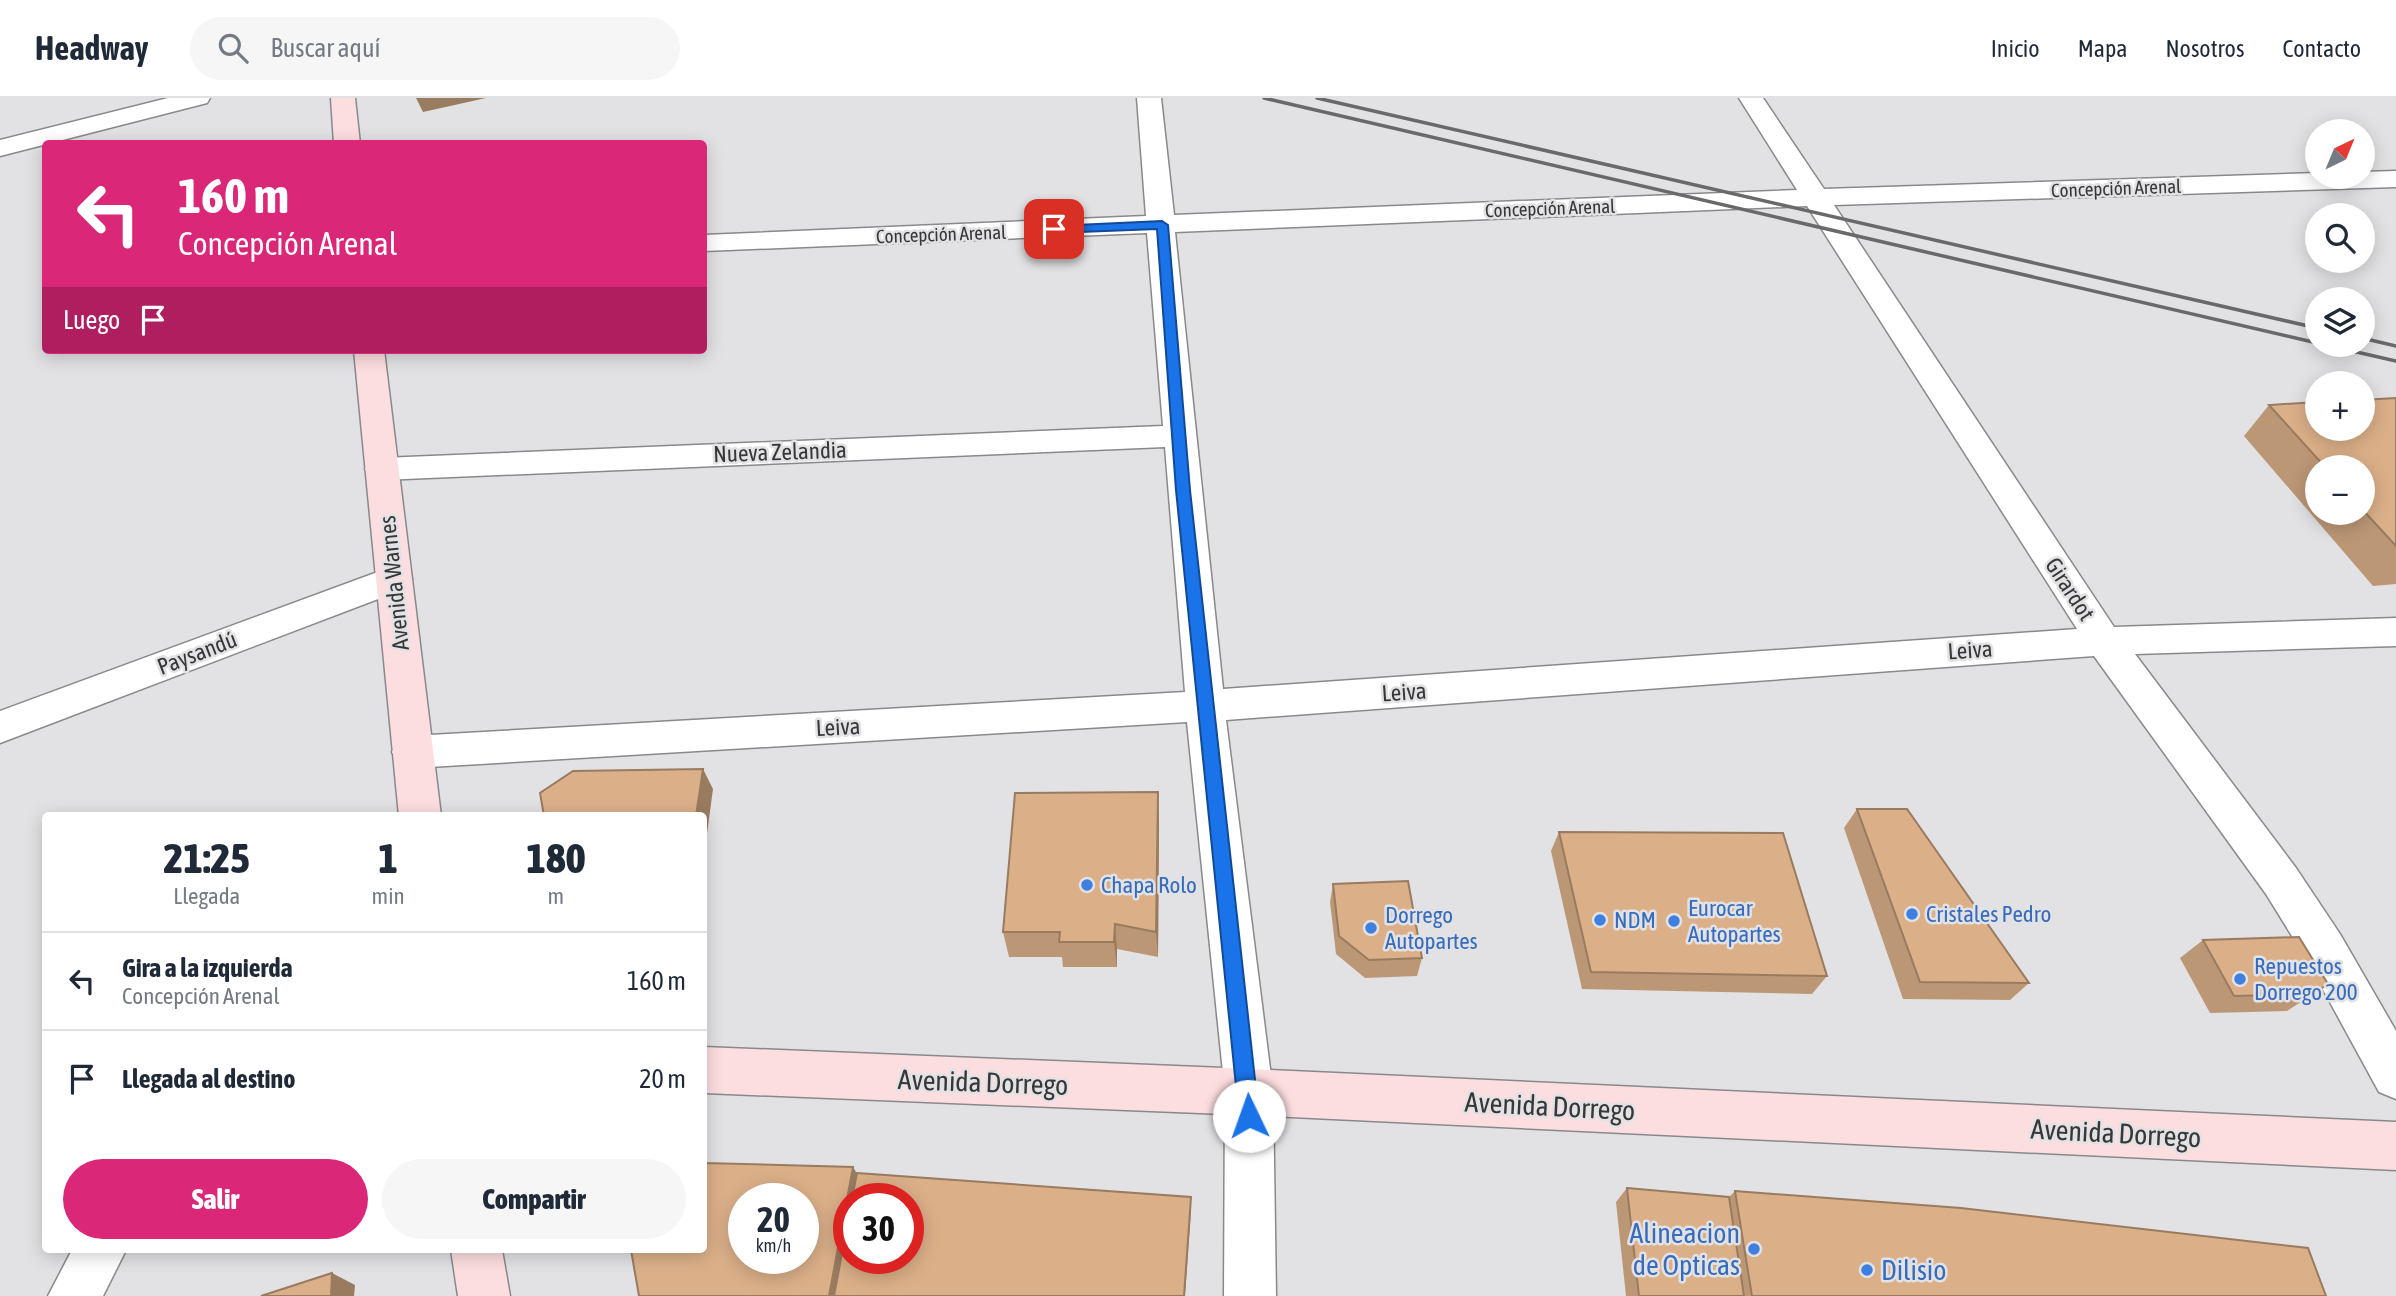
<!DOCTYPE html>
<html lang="es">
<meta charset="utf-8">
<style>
body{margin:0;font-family:"Asap Condensed",sans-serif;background:#f6f6f7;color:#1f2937;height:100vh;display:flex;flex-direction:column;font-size:26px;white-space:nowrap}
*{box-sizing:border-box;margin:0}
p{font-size:23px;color:#747a83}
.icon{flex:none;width:38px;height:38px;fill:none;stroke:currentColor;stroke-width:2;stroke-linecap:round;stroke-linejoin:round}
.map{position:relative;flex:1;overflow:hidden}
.panel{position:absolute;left:42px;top:714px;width:665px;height:441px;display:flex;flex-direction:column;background:#fff;border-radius:7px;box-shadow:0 4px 18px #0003}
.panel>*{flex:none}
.guide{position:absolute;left:42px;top:42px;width:665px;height:214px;border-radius:7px;box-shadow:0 4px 18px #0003;background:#db2777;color:#fff;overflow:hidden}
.needle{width:46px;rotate:43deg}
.tools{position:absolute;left:2305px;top:21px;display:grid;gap:14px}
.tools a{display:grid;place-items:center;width:70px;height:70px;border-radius:50%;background:#fff;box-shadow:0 4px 18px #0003;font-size:35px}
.speed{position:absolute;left:728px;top:1085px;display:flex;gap:14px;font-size:35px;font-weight:700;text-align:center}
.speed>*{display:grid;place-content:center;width:91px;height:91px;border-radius:50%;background:#fff;box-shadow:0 4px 18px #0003;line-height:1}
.speed small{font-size:18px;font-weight:400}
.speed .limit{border:10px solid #d22;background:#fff;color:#111}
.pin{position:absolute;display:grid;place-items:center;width:60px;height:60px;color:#fff;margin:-30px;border-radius:14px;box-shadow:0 4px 10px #0006}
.me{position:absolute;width:77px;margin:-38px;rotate:357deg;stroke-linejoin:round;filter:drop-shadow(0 0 5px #0008)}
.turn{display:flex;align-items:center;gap:24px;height:147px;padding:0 21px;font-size:32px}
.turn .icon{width:91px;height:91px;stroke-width:2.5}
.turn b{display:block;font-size:49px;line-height:60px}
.then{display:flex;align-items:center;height:66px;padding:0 21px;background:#0003;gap:14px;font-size:26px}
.eta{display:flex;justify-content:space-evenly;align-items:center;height:119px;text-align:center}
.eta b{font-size:42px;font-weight:800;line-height:49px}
.action{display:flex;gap:14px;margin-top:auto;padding:14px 21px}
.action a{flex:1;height:80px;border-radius:42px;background:#db2777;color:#fff;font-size:28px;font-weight:800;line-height:80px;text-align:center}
.action a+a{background:#f6f6f7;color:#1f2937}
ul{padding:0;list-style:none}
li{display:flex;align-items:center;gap:21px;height:98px;padding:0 21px;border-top:2px solid #e0e1e3}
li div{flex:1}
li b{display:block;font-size:26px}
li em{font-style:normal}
header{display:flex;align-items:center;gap:42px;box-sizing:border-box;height:98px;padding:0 35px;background:#fff;border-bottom:2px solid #e0e1e3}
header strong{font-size:33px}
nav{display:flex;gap:38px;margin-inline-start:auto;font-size:24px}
.search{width:490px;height:63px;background:#f6f6f7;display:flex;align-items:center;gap:18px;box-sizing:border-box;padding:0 24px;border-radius:38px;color:#747a83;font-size:26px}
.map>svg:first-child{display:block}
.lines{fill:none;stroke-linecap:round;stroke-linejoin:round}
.street-casing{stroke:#89898c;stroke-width:3}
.secondary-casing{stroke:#89898c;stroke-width:3}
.street{fill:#fff;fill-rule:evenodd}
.secondary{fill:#fddee0;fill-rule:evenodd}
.rail{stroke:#69696b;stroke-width:3.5}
.wall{fill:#bc9776;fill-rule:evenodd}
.shaded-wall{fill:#997b60}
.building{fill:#dbb089;stroke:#997b60;stroke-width:2;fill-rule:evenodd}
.route{fill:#1a73e8;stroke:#114b97;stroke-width:2}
.shop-dot{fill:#3f7fe0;stroke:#e2e2e5;stroke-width:2.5}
.labels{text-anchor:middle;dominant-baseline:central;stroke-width:5;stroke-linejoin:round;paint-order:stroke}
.far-street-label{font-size:19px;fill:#373738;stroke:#e2e2e5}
.street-label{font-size:23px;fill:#373738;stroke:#e2e2e5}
.shop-label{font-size:23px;fill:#366cbe;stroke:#e2e2e5;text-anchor:start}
.near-street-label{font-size:28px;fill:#373738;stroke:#e2e2e5}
.near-shop-label{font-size:28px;fill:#366cbe;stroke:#e2e2e5;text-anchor:end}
</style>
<header>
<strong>Headway</strong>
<div class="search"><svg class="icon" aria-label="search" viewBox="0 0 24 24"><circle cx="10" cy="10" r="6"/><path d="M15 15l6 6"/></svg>Buscar aquí</div>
<nav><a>Inicio</a><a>Mapa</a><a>Nosotros</a><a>Contacto</a></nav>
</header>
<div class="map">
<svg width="2396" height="1198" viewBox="0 0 2396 1198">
<rect width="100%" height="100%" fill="#e2e2e5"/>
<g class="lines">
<defs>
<g id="street">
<path d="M 168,0 L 210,0 L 207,5 L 0,58 L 0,42 Z"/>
<path d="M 1137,0 L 1161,0 L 1174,117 L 1797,92 L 1739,0 L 1763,0 L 1824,91 L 2317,75 L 2317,79 L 2362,79 L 2362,74 L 2396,73 L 2396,89 L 1834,107 L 2114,529 L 2396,520 L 2396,548 L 2135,556 L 2296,770 L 2340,836 L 2396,933 L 2396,1001 L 2379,994 L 2308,864 L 2266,796 L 2094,558 L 1226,622 L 1273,994 L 1276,1198 L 1224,1198 L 1225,994 L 1187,624 L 412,670 L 398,665 L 392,654 L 398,643 L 412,638 L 1185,594 L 1165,349 L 382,382 L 370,379 L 365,371 L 370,363 L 382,360 L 1163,328 L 1147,135 L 704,153 L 704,137 L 1146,118 ZM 1807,108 L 2077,531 L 1223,591 L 1175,134 Z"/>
<path d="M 394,468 L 407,472 L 412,481 L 407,490 L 0,645 L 0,613 Z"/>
<path d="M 72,1152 L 126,1152 L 103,1198 L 48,1198 Z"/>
</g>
<g id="secondary">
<path d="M 331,0 L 355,0 L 360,46 L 334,46 Z"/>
<path d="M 354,252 L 384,252 L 441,718 L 399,718 Z"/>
<path d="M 704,949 L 1249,971 L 2396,1024 L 2396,1072 L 1249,1017 L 704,995 Z"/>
<path d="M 451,1152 L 502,1152 L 510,1198 L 458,1198 Z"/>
</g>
</defs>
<use href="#street" class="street-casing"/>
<use href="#secondary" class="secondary-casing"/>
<use href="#street" class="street"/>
<use href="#secondary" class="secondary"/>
<g class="rail">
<path d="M 1264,0 L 2317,245"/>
<path d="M 1317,0 L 2317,230"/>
<path d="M 2362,240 L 2396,248"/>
<path d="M 2326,247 L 2396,263"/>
</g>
</g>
<g class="wall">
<path d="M 2396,300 L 2396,486 L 2373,488 L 2244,338 L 2269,307 ZM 2317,369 L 2362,369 L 2362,415 L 2317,415 Z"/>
<path d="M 1857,711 L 2029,885 L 2010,902 L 1903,901 L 1844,730 Z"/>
<path d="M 1159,722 L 1158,859 L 1117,851 L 1117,869 L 1063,869 L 1062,859 L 1009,859 L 1003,834 Z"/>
<path d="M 1559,734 L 1827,878 L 1812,896 L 1582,891 L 1551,753 Z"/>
<path d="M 1333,786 L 1422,860 L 1417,878 L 1365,880 L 1336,856 L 1330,804 Z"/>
<path d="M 2203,842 L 2313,896 L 2287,913 L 2210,915 L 2180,860 Z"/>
<path d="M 1627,1090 L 1729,1099 L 1735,1093 L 2326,1198 L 1626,1198 L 1616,1104 Z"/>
</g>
<g class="shaded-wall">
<path d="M 416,0 L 486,0 L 423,14 Z"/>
<path d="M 703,671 L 713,691 L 704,758 L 704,718 L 696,718 Z"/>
<path d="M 1158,694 L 1159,722 L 1158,859 L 1156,834 Z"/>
<path d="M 1115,826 L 1117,851 L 1117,869 L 1114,844 Z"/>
<path d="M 853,1069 L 865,1089 L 863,1101 L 849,1101 L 849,1160 L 846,1198 L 829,1198 Z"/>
<path d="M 1191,1099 L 1191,1113 L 1185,1198 L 1184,1198 Z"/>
<path d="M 332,1175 L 355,1187 L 354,1198 L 331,1198 Z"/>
</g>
<g class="building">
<path d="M 2396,300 L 2396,448 L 2362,411 L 2362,369 L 2325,369 L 2269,307 L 2317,304 L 2317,331 L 2362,331 L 2362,302 Z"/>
<path d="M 703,671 L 696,718 L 544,718 L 540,695 L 573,673 Z"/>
<path d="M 1158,694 L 1156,834 L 1115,826 L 1114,844 L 1059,844 L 1060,834 L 1003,834 L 1015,695 Z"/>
<path d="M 1857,711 L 1907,711 L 2029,885 L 1920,884 Z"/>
<path d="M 1559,734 L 1783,735 L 1827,878 L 1591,874 Z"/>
<path d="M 1408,783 L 1422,860 L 1369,862 L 1339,838 L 1333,786 Z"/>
<path d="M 2299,839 L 2328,886 L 2313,896 L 2234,898 L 2203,842 Z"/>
<path d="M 704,1065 L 853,1069 L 829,1198 L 639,1198 L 631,1152 L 704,1152 ZM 744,1101 L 803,1101 L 803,1160 L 744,1160 Z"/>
<path d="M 857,1075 L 1191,1099 L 1184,1198 L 834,1198 L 849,1118 L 849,1160 L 908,1160 L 908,1101 L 852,1101 Z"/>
<path d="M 1627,1090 L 1729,1099 L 1744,1198 L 1639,1198 Z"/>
<path d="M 1735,1093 L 1961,1110 L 2308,1150 L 2326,1198 L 1752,1198 Z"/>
<path d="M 332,1175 L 331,1198 L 261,1198 Z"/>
</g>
<path class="route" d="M 1162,123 L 1168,127 L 1190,392 L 1259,1018 L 1256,1025 L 1249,1028 L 1242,1025 L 1239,1018 L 1176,392 L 1157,131 L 1054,135 L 1048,131 L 1054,128 Z"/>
<g class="shop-dot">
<circle cx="1087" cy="787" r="7"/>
<circle cx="1912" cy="816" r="7"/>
<circle cx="1600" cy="822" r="7"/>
<circle cx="1674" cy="823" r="7"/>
<circle cx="1371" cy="830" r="7"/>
<circle cx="2240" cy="881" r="7"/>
<circle cx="1754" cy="1151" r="7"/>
<circle cx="1867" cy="1172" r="7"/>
</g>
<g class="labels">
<g class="far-street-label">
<text transform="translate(2116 90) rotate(-2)">Concepción Arenal</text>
<text transform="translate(1550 110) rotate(-2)">Concepción Arenal</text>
<text transform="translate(941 136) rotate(-2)">Concepción Arenal</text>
</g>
<g class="street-label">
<text transform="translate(780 354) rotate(-2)">Nueva Zelandia</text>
<text transform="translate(394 485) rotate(-96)">Avenida Warnes</text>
<text transform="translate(2070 491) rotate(57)">Girardot</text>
<text transform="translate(1970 552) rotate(-4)">Leiva</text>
<text transform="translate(197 555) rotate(-21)">Paysandú</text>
<text transform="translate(1404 594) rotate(-4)">Leiva</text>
<text transform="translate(838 629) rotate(-3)">Leiva</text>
</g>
<g class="shop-label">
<text x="1101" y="787">Chapa Rolo</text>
<text x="1688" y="810">Eurocar<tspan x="1688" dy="26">Autopartes</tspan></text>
<text x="1926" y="816">Cristales Pedro</text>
<text x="1385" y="817">Dorrego<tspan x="1385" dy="26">Autopartes</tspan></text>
<text x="1614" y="822">NDM</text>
<text x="2254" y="868">Repuestos<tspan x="2254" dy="26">Dorrego 200</tspan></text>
</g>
<g class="near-street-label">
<text transform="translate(983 984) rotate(2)">Avenida Dorrego</text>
<text transform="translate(1550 1008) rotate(3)">Avenida Dorrego</text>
<text transform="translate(2116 1035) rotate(3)">Avenida Dorrego</text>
</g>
<g class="near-shop-label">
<text x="1740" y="1135">Alineacion<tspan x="1740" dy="32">de Opticas</tspan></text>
<text x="1881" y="1172" text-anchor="start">Dilisio</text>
</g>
</g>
</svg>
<div class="tools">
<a><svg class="needle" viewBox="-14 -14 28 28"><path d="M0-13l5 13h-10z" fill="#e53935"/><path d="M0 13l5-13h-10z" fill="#747a83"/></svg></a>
<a><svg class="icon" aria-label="search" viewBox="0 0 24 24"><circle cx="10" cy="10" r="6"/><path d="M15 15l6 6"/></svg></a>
<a><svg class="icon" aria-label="layers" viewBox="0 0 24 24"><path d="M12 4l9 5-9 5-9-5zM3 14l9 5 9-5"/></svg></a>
<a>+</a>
<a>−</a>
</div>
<div class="speed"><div>20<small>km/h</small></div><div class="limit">30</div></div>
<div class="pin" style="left:1054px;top:131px;background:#d93025"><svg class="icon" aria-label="arrive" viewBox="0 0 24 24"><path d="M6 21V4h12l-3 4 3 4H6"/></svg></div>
<svg class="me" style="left:1249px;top:1018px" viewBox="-20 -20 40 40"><circle r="19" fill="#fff"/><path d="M0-13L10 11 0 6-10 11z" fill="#1a73e8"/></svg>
<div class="guide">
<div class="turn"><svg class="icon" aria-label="left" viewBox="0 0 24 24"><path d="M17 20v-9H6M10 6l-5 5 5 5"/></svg><div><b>160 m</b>Concepción Arenal</div></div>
<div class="then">Luego<svg class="icon" aria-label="arrive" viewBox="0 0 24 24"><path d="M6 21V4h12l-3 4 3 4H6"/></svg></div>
</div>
<section class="panel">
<div class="eta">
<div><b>21:25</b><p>Llegada</p></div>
<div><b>1</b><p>min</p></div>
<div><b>180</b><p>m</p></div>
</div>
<ul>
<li><svg class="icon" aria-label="left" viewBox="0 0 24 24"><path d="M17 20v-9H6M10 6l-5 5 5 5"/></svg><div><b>Gira a la izquierda</b><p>Concepción Arenal</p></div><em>160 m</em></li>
<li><svg class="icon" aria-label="arrive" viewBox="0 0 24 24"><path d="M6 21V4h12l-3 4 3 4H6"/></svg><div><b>Llegada al destino</b></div><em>20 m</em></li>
</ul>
<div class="action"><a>Salir</a><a>Compartir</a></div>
</section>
</div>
